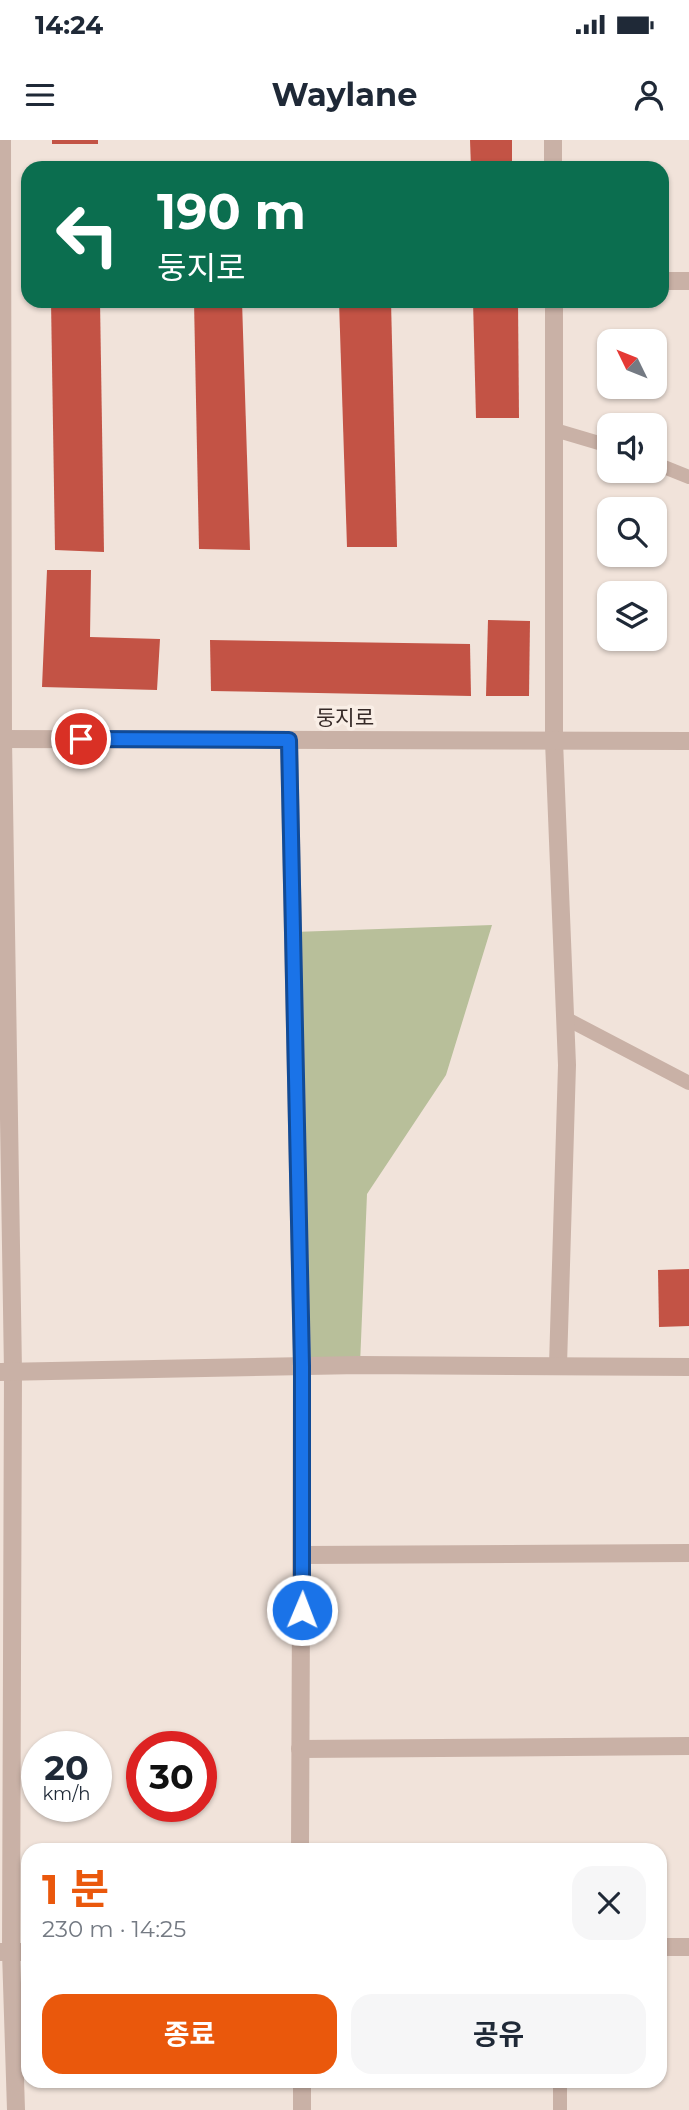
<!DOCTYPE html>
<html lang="ko">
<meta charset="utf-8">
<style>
body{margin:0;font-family:Montserrat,"Noto Sans KR",sans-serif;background:#f6f6f7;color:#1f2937;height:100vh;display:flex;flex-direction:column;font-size:26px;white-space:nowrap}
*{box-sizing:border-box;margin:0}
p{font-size:23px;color:#747a83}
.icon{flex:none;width:38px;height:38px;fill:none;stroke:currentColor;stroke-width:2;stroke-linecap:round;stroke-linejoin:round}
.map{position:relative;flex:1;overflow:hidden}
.details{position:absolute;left:21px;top:1703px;width:646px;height:245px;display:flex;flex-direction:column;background:#fff;border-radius:21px;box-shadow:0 2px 5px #0004}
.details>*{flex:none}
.banner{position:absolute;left:21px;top:21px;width:648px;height:147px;border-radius:21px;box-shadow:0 2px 5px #0004;background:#0b6e4f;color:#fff;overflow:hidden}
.needle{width:46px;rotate:313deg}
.tools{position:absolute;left:597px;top:189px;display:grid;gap:14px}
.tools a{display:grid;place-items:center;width:70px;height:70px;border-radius:14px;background:#fff;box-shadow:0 2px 5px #0004;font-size:35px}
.speed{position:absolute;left:21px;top:1591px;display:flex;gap:14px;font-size:35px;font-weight:700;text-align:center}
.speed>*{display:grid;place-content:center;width:91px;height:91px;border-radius:50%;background:#fff;box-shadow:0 2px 5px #0004;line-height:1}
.speed small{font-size:18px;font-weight:400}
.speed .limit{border:10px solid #d22;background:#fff;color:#111}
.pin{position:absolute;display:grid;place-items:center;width:60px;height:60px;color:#fff;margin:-30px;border:4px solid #fff;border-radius:50%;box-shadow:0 2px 7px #0007}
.me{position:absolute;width:77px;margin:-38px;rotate:1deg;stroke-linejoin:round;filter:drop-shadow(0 0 5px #0008)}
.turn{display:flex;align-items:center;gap:24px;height:147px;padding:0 21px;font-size:32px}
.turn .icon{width:91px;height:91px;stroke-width:2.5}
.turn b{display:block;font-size:49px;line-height:60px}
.round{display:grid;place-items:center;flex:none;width:74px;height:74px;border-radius:21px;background:#f6f6f7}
.head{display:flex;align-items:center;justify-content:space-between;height:119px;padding:0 21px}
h1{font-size:42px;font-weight:700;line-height:52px;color:#ea580c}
.cta{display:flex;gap:14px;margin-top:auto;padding:14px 21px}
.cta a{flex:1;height:80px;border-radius:21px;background:#ea580c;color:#fff;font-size:28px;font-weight:700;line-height:80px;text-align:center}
.cta a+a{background:#f6f6f7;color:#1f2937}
.status{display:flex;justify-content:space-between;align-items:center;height:49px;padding:0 35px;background:#fff;direction:ltr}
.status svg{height:19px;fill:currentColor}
header{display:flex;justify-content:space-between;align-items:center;height:91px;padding:0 21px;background:#fff;font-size:32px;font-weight:700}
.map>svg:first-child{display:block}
.green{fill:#b8bf9a}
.building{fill:#c35345}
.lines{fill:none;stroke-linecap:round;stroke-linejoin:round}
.service{stroke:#c9b1a6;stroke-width:14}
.minor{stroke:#c9b1a6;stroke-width:18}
.route-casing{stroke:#114b97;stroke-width:18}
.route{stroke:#1a73e8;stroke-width:12}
.labels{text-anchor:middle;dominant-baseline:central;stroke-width:7;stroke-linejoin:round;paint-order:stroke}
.street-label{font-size:21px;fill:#352927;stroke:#f9eee6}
</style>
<div class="status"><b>14:24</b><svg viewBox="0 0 49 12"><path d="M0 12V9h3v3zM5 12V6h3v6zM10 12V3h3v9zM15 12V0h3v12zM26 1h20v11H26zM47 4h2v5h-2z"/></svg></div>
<header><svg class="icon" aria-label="menu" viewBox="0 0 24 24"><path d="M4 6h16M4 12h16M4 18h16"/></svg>Waylane<svg class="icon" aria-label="person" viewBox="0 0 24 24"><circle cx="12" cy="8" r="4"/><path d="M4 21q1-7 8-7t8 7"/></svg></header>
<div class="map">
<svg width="689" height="1970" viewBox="0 0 689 1970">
<rect width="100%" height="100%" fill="#f1e3da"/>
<path class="green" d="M 492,785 L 446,935 L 367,1054 L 360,1225 L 302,1226 L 294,792 Z"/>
<g class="building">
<rect x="52" y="0" width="46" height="4"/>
<path d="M 470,0 L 512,0 L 512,28 L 471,28 Z"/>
<path d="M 51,161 L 100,161 L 104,412 L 55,410 Z"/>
<path d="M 194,161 L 242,161 L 250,410 L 199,409 Z"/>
<path d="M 339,161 L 391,161 L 397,407 L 347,407 Z"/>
<path d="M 473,161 L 518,161 L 519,278 L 476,278 Z"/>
<path d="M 47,430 L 91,430 L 90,497 L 160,499 L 157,550 L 42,547 Z"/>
<path d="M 488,480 L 530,481 L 529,556 L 486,556 Z"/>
<path d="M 210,500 L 470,504 L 471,556 L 211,551 Z"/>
<path d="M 689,1129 L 689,1186 L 659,1187 L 658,1130 Z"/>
</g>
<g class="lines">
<g class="service">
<path d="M 555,290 L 609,306"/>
<path d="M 654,323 L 689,337"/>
<path d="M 565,878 L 689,943"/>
<path d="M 560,1941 L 560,1970"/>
</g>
<g class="minor">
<path d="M 2,0 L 3,599 L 13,1232 L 11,1812 L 16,1970"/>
<path d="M 553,0 L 553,28"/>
<path d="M 662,141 L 689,141"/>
<path d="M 554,161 L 554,601 L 567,925 L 558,1225"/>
<path d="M 0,599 L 689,601"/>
<path d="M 289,600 L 302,1226 L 300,1710"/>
<path d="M 0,1232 L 360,1225 L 689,1227"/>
<path d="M 302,1415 L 689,1413"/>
<path d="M 300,1609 L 689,1606"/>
<path d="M 660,1807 L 689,1807"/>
<path d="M 0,1812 L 28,1812"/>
<path d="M 302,1941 L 302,1970"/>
</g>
</g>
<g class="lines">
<defs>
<path id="route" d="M 81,599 L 289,600 L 302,1226 L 302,1470"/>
</defs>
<use href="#route" class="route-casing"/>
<use href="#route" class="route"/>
</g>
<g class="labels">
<g class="street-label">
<text x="345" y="577">둥지로</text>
</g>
</g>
</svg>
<div class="tools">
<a><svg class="needle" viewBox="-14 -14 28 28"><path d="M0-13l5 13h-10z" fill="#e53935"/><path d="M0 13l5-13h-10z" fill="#747a83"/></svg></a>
<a><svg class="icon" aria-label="sound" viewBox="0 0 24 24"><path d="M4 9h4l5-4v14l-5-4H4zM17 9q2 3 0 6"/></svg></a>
<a><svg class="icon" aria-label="search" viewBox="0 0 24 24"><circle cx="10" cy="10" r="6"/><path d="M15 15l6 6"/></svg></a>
<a><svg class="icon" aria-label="layers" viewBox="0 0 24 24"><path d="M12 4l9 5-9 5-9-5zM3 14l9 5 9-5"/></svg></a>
</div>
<div class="speed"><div>20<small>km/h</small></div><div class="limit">30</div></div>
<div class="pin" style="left:81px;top:599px;background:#d93025"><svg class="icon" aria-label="arrive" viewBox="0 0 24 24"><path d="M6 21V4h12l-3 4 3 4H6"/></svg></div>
<svg class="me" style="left:302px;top:1470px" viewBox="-20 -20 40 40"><circle r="17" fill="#1a73e8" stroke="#fff" stroke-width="3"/><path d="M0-11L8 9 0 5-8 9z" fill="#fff"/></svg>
<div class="banner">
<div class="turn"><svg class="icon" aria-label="left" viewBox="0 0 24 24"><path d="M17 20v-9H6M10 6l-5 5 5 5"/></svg><div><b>190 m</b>둥지로</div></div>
</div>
<section class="details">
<div class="head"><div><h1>1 분</h1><p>230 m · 14:25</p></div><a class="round"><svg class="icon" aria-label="close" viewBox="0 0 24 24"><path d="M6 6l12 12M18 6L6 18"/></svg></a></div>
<div class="cta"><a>종료</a><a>공유</a></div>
</section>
</div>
